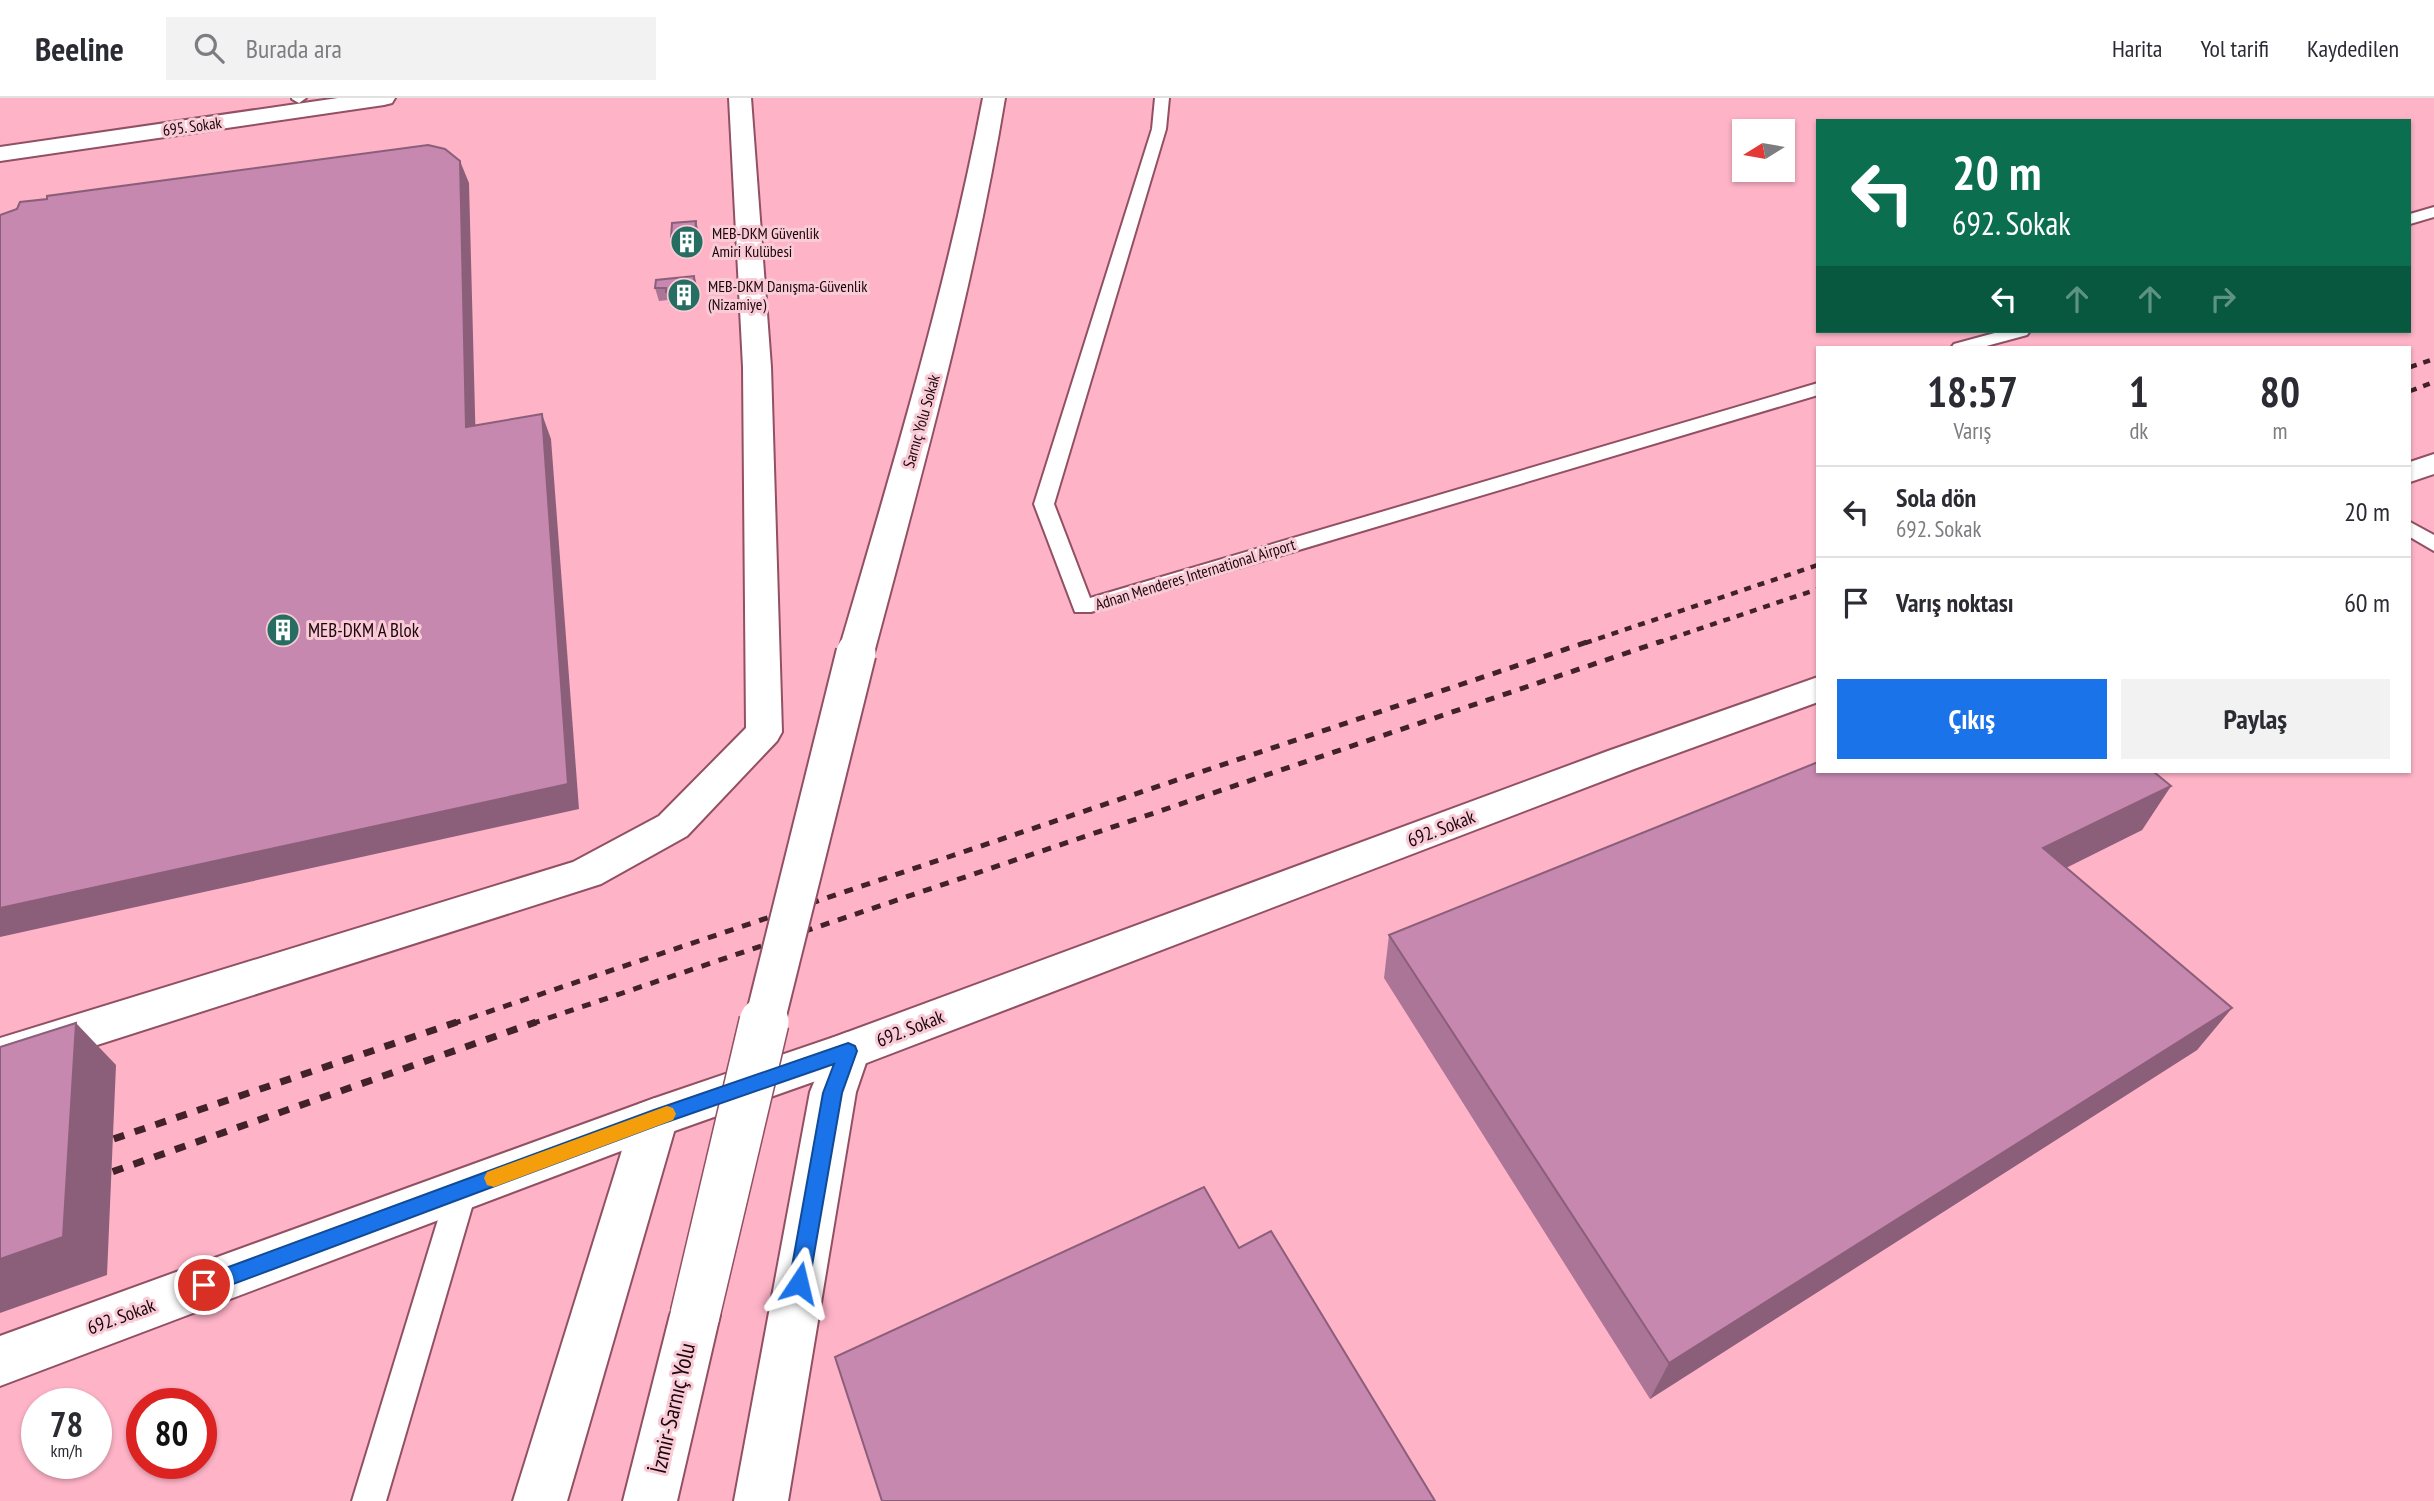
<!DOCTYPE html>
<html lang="tr">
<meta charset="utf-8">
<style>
body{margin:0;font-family:"PT Sans Narrow",sans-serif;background:#f2f2f3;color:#2b2b33;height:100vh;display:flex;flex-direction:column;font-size:26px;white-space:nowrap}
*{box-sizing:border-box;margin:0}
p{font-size:23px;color:#7c7c81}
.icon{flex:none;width:38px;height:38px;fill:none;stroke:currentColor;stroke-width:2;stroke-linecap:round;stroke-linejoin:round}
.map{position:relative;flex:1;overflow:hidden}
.drawer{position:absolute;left:1816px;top:248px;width:595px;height:427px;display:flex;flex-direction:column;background:#fff;border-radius:0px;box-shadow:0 2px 5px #0004}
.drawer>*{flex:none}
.hud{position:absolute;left:1816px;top:21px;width:595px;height:214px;border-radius:0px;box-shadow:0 2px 5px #0004;background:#0b6e4f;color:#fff;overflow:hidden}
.needle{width:46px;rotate:259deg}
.fabs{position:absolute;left:1732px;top:21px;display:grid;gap:14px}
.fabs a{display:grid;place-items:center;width:63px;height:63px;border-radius:0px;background:#fff;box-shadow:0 2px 5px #0004;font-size:35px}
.speed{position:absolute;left:21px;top:1290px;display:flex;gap:14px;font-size:35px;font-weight:700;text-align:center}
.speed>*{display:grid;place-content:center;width:91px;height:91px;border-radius:50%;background:#fff;box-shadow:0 2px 5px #0004;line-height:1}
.speed small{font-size:18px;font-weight:400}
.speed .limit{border:10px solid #d22;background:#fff;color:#111}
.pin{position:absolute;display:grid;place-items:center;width:60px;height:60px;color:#fff;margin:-30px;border:4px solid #fff;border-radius:50%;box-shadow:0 2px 7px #0007}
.me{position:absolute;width:77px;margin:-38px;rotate:10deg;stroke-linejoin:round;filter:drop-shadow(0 0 5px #0008)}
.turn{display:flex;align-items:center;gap:24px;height:147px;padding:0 21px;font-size:32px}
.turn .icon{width:91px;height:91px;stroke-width:2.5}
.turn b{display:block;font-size:49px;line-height:60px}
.lanes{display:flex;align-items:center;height:66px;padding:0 21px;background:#0003;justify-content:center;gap:35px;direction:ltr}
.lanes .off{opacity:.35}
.eta{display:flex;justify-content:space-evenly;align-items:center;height:119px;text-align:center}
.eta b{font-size:42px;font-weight:700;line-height:49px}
.action{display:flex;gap:14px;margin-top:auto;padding:14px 21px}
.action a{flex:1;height:80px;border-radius:0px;background:#1a73e8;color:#fff;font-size:28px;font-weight:700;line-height:80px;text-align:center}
.action a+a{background:#f2f2f3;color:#2b2b33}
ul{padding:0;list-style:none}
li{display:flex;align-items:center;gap:21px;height:91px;padding:0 21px;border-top:2px solid #e1e1e2}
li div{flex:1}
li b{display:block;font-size:26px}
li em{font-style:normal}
header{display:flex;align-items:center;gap:42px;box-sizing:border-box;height:98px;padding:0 35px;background:#fff;border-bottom:2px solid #e1e1e2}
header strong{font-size:33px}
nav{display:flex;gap:38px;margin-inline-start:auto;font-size:24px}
.search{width:490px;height:63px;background:#f2f2f3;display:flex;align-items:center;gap:18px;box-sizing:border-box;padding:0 24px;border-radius:0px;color:#7c7c81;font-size:26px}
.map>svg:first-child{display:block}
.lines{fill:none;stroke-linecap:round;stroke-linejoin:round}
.service-casing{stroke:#915063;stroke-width:4}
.tertiary-casing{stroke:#915063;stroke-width:4}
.secondary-casing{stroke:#915063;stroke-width:4}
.primary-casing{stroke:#915063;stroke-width:4}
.trunk-casing{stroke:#915063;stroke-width:4}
.service{fill:#fff;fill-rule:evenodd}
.tertiary{fill:#fff;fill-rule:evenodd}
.secondary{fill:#fff;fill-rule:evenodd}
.primary{fill:#fff;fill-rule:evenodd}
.trunk{fill:#fff;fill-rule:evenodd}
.rail-far2{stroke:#41212a;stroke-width:4.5;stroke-dasharray:7 7;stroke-linecap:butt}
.rail-far1{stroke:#41212a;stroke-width:5;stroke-dasharray:9 9;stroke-linecap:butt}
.rail{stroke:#41212a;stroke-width:7;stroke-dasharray:11 11;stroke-linecap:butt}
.primary-bridge-far1-casing{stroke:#915063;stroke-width:43;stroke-linecap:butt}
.primary-bridge-casing{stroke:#915063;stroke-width:52;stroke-linecap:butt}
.primary-bridge-far1{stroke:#fff;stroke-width:39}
.primary-bridge{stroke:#fff;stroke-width:49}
.wall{fill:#aa7596}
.shaded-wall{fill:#8b5f7a}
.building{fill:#c688af;stroke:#8b5f7a;stroke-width:2}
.route{fill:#1a73e8;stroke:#114b97;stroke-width:2}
.slow{fill:#f59e0b}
.labels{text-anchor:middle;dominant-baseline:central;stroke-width:6;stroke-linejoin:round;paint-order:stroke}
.far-street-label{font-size:16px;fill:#1c050c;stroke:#f9cbd6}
.far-poi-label{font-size:16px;fill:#1c050c;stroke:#f9cbd6;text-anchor:start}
.poi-label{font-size:19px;fill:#1c050c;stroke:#f9cbd6;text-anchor:start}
.street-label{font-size:19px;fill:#1c050c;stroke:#f9cbd6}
.near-street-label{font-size:23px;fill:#1c050c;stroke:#f9cbd6}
</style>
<header>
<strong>Beeline</strong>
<div class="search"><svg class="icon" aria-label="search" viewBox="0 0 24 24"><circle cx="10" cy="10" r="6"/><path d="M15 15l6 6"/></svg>Burada ara</div>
<nav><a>Harita</a><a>Yol tarifi</a><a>Kaydedilen</a></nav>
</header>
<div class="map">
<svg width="2434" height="1403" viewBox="0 0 2434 1403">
<rect width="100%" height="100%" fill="#feb3c7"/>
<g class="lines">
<defs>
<g id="service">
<path d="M 306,0 L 299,5 L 292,1 L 292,0 Z"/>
<path d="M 1155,0 L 1169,0 L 1166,31 L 1054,406 L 1090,500 L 1818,285 L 1818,297 L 1091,514 L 1075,514 L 1034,406 L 1152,31 Z"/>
<path d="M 2434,109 L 2434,119 L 2410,126 L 2410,116 Z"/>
<path d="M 2002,233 L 2030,233 L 2027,237 L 1979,250 L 1951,250 L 1954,246 Z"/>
<path d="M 2410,424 L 2434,437 L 2434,453 L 2410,439 Z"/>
<path d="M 462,1078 L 473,1082 L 477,1092 L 386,1403 L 352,1403 L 447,1092 L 451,1082 Z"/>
</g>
<g id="tertiary">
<path d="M 338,0 L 395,0 L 392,5 L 384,7 L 0,63 L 0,49 Z"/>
<path d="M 729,0 L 751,0 L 771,269 L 782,634 L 777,643 L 687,738 L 601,786 L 0,978 L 0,940 L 573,764 L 659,718 L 746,630 L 743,269 Z"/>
</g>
<g id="secondary">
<path d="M 2434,356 L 2434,376 L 2410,384 L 2410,364 Z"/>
<path d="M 1818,579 L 1818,604 L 1634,671 L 864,966 L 666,1036 L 0,1288 L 0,1238 L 655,1000 L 837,938 L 1608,653 Z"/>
</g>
<g id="primary">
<path d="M 983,0 L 1005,0 C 974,188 923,371 874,555 L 868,563 L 856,567 L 844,563 L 838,555 C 892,371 947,188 983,0 Z"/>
<path d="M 695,1193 L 713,1200 L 720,1217 L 677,1403 L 623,1403 L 670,1217 L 677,1200 Z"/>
</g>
<g id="trunk">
<path d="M 848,934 L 864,940 L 870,953 L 856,994 L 788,1403 L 734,1403 L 810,994 L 832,940 Z"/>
<path d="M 655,1000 L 671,1006 L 678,1020 L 567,1403 L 513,1403 L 632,1020 L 639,1006 Z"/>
</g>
</defs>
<use href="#service" class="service-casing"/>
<use href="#tertiary" class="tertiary-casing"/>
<use href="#secondary" class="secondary-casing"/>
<use href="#primary" class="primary-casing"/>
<use href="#trunk" class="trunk-casing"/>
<use href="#service" class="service"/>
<use href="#tertiary" class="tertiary"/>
<use href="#secondary" class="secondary"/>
<use href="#primary" class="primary"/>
<use href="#trunk" class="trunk"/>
<g class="rail-far2">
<path d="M 2410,269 L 2434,261"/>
<path d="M 2410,293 L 2434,284"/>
<path d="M 1585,545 L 1818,467"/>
<path d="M 1657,545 L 1818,491"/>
</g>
<g class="rail-far1">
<path d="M 452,926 L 1590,543"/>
<path d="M 531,926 L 1662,543"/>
</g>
<g class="rail">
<path d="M 93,1048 L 457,924"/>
<path d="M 92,1081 L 536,924"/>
</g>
<defs>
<path id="primary-bridge-far1" d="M 764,926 L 856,555"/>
<path id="primary-bridge" d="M 695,1217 L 764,924"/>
</defs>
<use href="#primary-bridge-far1" class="primary-bridge-far1-casing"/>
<use href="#primary-bridge" class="primary-bridge-casing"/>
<use href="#primary-bridge-far1" class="primary-bridge-far1"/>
<use href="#primary-bridge" class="primary-bridge"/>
</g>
<g class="wall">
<path d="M 694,178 L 698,190 L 698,203 L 669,206 L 668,202 L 659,203 L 655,190 Z"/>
<path d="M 2171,688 L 2142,732 L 2066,770 L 2232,910 L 2197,952 L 1650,1301 L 1384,880 L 1389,837 Z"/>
</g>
<g class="shaded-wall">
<path d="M 460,63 L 469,85 L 476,353 L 466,329 Z"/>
<path d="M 696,123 L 699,135 L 699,150 L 674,152 L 671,140 Z"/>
<path d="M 694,178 L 698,190 L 698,203 L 669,206 L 666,194 Z"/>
<path d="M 542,316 L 551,341 L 579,711 L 0,839 L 0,810 Z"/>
<path d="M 2171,688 L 2142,732 L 2017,794 L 2043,750 Z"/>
<path d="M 2232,910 L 2197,952 L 1650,1301 L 1669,1265 Z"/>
<path d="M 76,925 L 116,967 L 107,1177 L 0,1215 L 0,1161 Z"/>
</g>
<g class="building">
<path d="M 428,47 L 445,51 L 460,63 L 466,329 L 542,316 L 568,686 L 0,810 L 0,117 L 17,111 L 20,104 L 47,101 L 47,98 Z"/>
<path d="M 696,123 L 695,138 L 671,140 L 672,125 Z"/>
<path d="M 694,178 L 695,191 L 666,194 L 666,190 L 655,190 L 656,182 Z"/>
<path d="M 1818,664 L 1818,674 L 2154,674 L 2171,688 L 2043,750 L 2232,910 L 1669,1265 L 1389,837 Z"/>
<path d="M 76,925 L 63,1139 L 0,1161 L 0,949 Z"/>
<path d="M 1204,1089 L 1239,1150 L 1271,1133 L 1435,1403 L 882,1403 L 835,1259 Z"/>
</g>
<path class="route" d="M 848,945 L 855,948 L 857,953 L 842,995 L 809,1185 L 806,1192 L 799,1195 L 792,1192 L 789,1185 L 823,995 L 834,966 L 658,1027 L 204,1197 L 197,1194 L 194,1187 L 197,1180 L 204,1178 L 654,1012 Z"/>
<path class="slow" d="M 667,1008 L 673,1010 L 676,1016 L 673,1022 L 494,1089 L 487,1087 L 484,1080 L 487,1074 Z"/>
<defs>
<symbol id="building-disc" viewBox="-11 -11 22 22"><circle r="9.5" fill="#266d62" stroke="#f9cbd6"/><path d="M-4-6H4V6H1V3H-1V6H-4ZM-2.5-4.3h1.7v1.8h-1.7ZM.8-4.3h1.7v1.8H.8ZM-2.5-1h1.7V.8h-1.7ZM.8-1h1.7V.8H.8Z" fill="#fff"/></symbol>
</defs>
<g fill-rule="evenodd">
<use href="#building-disc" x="668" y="125" width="38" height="38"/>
<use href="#building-disc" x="665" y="178" width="38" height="38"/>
<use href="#building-disc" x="264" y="513" width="38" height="38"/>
</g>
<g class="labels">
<g class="far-street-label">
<text transform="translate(192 28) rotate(-8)">695. Sokak</text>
<text transform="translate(921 323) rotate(-74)">Sarnıç Yolu Sokak</text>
<text transform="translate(1195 476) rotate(-17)">Adnan Menderes International Airport</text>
</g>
<g class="far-poi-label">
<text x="712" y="135">MEB-DKM Güvenlik<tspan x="712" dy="18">Amiri Kulübesi</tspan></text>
<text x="708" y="188">MEB-DKM Danışma-Güvenlik<tspan x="708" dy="18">(Nizamiye)</tspan></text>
</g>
<g class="poi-label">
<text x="308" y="532">MEB-DKM A Blok</text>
</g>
<g class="street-label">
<text transform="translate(1441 730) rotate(-21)">692. Sokak</text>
<text transform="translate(910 930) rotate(-21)">692. Sokak</text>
<text transform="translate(121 1218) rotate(-20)">692. Sokak</text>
</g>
<g class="near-street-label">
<text transform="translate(672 1310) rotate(-77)">İzmir-Sarnıç Yolu</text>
</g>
</g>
</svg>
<div class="fabs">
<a><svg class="needle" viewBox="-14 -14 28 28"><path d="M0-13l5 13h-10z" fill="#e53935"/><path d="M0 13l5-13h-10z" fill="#7c7c81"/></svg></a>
</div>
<div class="speed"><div>78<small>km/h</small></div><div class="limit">80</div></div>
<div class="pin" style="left:204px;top:1187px;background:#d93025"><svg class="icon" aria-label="arrive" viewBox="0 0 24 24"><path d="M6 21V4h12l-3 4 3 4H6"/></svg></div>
<svg class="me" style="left:799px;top:1185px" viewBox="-20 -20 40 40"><path d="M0-17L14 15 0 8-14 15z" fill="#1a73e8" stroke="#fff" stroke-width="4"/></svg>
<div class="hud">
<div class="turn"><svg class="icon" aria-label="left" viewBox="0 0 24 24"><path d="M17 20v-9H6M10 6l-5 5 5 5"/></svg><div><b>20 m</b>692. Sokak</div></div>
<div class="lanes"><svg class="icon" aria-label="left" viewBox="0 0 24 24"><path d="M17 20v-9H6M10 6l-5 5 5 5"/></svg><svg class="icon off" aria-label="ahead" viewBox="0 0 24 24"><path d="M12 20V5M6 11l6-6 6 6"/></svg><svg class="icon off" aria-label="ahead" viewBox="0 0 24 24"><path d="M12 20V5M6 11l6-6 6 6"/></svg><svg class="icon off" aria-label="right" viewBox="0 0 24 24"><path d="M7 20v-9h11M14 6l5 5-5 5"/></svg></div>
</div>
<section class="drawer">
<div class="eta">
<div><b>18:57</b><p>Varış</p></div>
<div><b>1</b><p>dk</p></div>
<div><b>80</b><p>m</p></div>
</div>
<ul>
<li><svg class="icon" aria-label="left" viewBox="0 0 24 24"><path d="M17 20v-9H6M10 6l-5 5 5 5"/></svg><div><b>Sola dön</b><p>692. Sokak</p></div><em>20 m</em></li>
<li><svg class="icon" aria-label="arrive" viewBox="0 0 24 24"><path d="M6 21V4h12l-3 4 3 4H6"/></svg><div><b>Varış noktası</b></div><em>60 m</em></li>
</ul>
<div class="action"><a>Çıkış</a><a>Paylaş</a></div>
</section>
</div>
